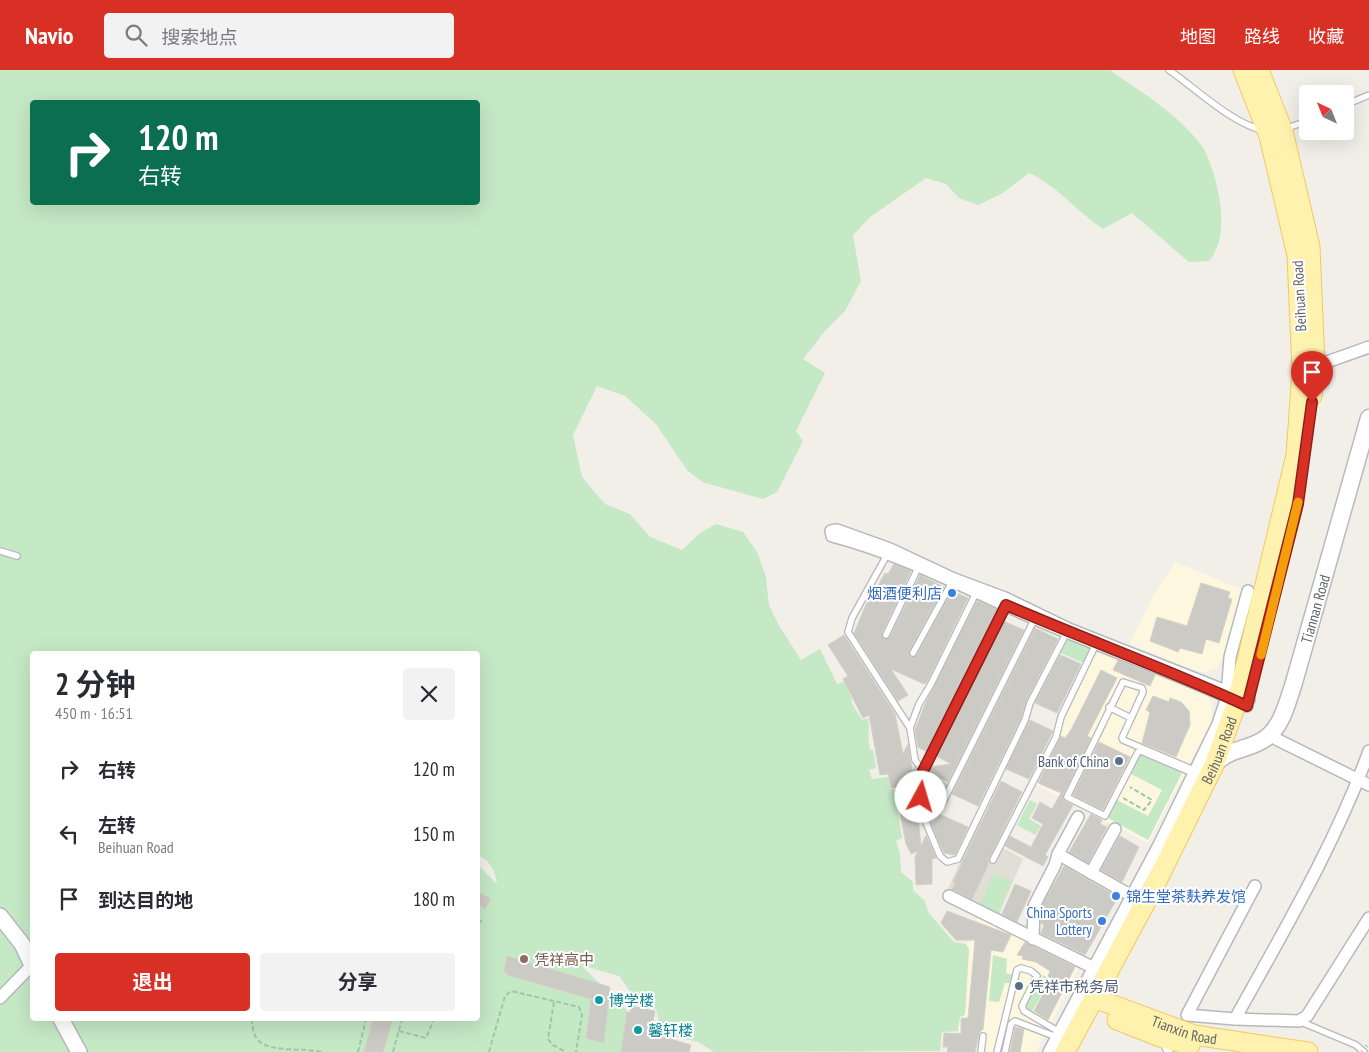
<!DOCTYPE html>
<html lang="zh">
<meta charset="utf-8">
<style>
body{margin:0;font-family:"PT Sans Narrow","Noto Sans SC",sans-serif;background:#f2f2f3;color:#2b2b33;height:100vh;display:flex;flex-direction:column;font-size:19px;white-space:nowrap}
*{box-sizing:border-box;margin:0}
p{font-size:16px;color:#7c7c81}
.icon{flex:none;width:28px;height:28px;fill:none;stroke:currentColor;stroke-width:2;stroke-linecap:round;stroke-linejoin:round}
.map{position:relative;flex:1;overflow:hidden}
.details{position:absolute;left:30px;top:581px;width:450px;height:370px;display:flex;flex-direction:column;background:#fff;border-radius:5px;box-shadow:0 5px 20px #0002}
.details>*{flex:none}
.top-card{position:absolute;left:30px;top:30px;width:450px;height:105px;border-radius:5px;box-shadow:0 5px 20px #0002;background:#0b6e4f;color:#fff;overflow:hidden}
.needle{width:32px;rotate:317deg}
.controls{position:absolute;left:1299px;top:15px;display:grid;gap:10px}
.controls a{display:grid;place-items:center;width:55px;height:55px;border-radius:5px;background:#fff;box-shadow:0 5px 20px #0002;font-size:25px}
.pin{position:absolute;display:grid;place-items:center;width:42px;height:42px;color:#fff;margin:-51px -21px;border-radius:50% 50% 50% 0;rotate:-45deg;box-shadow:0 0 5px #0007}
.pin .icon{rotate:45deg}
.me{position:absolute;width:55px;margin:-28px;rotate:6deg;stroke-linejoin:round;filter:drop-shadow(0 0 4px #0008)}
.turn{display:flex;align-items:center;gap:18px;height:105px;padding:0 25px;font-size:22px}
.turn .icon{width:65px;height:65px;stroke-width:2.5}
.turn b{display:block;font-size:35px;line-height:42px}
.round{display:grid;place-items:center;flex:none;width:52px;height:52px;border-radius:5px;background:#f2f2f3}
.summary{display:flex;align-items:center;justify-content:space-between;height:85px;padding:0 25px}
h1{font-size:30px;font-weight:700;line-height:38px}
.button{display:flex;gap:10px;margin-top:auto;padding:10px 25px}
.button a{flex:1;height:58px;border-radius:5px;background:#d93025;color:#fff;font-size:20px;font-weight:700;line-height:58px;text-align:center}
.button a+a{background:#f2f2f3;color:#2b2b33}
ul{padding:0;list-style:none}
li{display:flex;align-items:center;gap:15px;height:65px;padding:0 25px}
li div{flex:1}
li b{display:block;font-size:19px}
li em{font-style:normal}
header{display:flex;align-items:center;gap:30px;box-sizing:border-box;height:70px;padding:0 25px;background:#d93025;color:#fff}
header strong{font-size:24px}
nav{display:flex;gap:28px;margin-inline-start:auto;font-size:18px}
.search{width:350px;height:45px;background:#f2f2f3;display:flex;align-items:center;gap:12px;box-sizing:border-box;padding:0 18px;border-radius:5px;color:#7c7c81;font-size:19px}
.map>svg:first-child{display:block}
.commercial{fill:#fef7e0}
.education{fill:#e1ded6}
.green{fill:#c5e8c5;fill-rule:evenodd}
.building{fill:#cccac5;stroke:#d6d1c6}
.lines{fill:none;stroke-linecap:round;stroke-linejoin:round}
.service-casing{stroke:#b5b8bc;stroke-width:8}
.minor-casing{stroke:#b5b8bc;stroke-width:14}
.tertiary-casing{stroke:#b5b8bc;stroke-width:18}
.secondary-casing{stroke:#b6babf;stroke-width:19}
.primary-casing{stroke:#f2c960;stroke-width:21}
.path{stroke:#9cc7a9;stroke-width:2;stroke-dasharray:5 2.5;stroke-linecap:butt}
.service{stroke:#fff;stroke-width:5.5}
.minor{stroke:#fff;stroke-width:11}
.tertiary{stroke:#fff;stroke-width:15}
.secondary{stroke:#fff;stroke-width:16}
.primary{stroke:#fff2af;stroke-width:19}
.rail{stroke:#b6b7b8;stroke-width:4;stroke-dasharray:1 6;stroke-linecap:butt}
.route-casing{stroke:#8d1f18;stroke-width:12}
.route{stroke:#d93025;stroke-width:9}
.slow{stroke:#f59e0b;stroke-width:9}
.shop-dot{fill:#3f7fe0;stroke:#fff;stroke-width:2}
.service-dot{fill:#5c6f8a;stroke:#fff;stroke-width:2}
.education-dot{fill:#8d6e63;stroke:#fff;stroke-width:2}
.culture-dot{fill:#0f9aa8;stroke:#fff;stroke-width:2}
.labels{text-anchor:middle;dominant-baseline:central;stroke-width:4;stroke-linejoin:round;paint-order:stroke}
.street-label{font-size:15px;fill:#5f6368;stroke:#fff}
.shop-label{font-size:15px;fill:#366cbe;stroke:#fff;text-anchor:end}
.service-label{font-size:15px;fill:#4e5e75;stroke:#fff;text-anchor:end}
.education-label{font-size:15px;fill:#785e54;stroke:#fff;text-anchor:start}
.culture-label{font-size:15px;fill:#0d838f;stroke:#fff;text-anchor:start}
</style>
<header>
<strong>Navio</strong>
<div class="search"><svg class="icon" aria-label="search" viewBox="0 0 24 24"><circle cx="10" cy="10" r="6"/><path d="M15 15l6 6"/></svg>搜索地点</div>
<nav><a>地图</a><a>路线</a><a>收藏</a></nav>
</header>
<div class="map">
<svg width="1369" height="982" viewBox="0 0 1369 982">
<rect width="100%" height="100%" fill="#f1efe8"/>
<g class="commercial">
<path d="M 1175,492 L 1243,520 L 1222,589 L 1218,596 L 1207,602 L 1200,602 L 1129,574 L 1155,523 Z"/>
<path d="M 1097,580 L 1198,619 L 1208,627 L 1212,636 L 1211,653 L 1148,773 L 1036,715 L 1059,667 L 1063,649 Z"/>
<path d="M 977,847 L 1080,896 L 1036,982 L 982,982 L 985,964 L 958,961 L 960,946 L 965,945 L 969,879 L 966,874 L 971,871 Z"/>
</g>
<path class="education" d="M 979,751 L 1004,763 L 1001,777 L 1023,789 L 998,847 L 946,823 Z"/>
<g class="green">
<path d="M 0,0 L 1110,0 C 1141,22 1178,44 1201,75 C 1211,87 1220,125 1221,140 C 1222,159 1221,176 1209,191 L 1189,192 L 1132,143 L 1103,159 C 1077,141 1057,116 1029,103 L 1003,123 L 978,135 L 959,128 L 946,114 L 926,108 L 870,147 L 853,165 L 861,211 L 845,241 L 825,261 L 803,289 L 825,303 L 796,361 L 803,371 L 777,422 L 763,429 L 702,412 L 687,400 L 656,354 L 625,326 L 597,316 L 573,365 L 582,407 L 605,434 L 630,444 L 650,467 L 682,480 L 699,464 L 716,454 L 743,462 L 757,482 L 766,507 L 769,535 L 778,554 L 801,590 L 820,579 L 837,614 L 844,612 L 852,629 L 851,632 L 862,650 L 868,648 C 870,660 867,669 870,680 L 873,680 L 876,698 L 869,700 L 872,709 L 888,707 L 890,719 L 894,719 L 902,768 L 896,771 L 900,783 L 901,802 L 913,812 L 913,820 L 925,831 L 928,842 L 954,872 L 966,874 L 969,879 L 965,945 L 960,947 L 958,961 L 942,962 L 940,981 L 714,982 L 698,972 L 661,963 L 656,939 L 637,931 L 619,906 L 581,895 L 669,982 L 0,982 ZM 32,32 L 478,32 L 478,132 L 32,132 ZM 32,584 L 478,584 L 478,785 C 490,791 495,800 497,814 L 478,795 L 478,949 L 32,949 Z"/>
<path d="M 1069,567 L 1091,577 L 1084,593 L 1058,582 Z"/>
<path d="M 1142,682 L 1183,701 L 1148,770 L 1108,748 L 1117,730 L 1148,746 L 1162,720 L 1131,704 Z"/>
<path d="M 926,704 L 948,714 L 938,735 L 929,744 L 923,742 Z"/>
<path d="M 1030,730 L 1037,734 L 1029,749 L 1041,756 L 1035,765 L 1017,755 Z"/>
<path d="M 993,804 L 1011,811 L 998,843 L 980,835 Z"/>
<path d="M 993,885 L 1007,889 L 1006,903 L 1013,905 L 1011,913 L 1005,913 L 999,932 L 989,931 Z"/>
<path d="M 1043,905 L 1048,908 L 1049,911 L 1032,942 L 1026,939 L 1025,936 Z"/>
</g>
<g class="building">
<path d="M 894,494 L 911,501 L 882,563 L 884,569 L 890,567 L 920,505 L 944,517 L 909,581 L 911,587 L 917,585 L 952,521 L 968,528 L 927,612 L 924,614 L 891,599 L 908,625 L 898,631 L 854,563 L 871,523 L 873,525 L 885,503 L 888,504 Z"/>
<path d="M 1201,513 L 1230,522 L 1228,528 L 1232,529 L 1219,573 L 1206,569 L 1202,584 L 1180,578 L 1178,582 L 1150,571 L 1157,547 L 1187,556 Z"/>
<path d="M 977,531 L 998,540 L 927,682 L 918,677 L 915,660 L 925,634 Z"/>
<path d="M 1003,551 L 1024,560 L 948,712 L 928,702 L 930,697 L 951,694 L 936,686 Z"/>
<path d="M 1035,558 L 1058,569 L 1026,631 L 1021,648 L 978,736 L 952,724 Z"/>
<path d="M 844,565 L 895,644 L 903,684 L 908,674 L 912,700 L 916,699 L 919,703 L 920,711 L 917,713 L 916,727 L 921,776 L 926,765 L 936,788 L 932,789 L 932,814 L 916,815 L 915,787 L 918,781 L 911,784 L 906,774 L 900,743 L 907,742 L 906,715 L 891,718 L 888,704 L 880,705 L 869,645 L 863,648 L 843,609 L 848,606 L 828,575 Z"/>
<path d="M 1060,585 L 1081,594 L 1057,643 L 1035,633 Z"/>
<path d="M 1118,590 L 1155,605 L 1150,616 L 1113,600 Z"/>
<path d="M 1101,600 L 1117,608 L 1087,666 L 1091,668 L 1063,725 L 1063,730 L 1073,735 L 1045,785 L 1048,787 L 1043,796 L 1005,776 L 1010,766 L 1031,777 L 1043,754 L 1032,748 L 1040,732 L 1052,739 L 1061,723 L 1038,713 L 1061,666 L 1065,668 L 1071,660 Z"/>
<path d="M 1153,626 L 1169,632 L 1170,628 L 1181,632 L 1189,641 L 1190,655 L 1176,687 L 1142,673 L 1150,642 L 1146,640 Z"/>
<path d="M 1030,650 L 1053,661 L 1029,709 L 1006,699 Z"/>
<path d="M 1099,672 L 1130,687 L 1103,740 L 1073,725 Z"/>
<path d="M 1001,711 L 1022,722 L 989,788 L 987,798 L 972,829 L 952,819 L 956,812 L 953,812 Z"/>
<path d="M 939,744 L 968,757 L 955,785 L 944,783 L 931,754 Z"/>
<path d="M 1091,744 L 1102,750 L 1100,754 L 1107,757 L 1088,793 L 1069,782 Z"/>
<path d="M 1120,766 L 1139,777 L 1122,812 L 1101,800 Z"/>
<path d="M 1064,796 L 1118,827 L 1085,885 L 1041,863 L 1044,855 L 1041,853 L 1041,844 L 1045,838 L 1042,836 Z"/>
<path d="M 1015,814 L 1031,821 L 1017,852 L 1002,844 Z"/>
<path d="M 478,822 L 491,829 L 485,839 L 478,835 Z"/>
<path d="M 947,841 L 1011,865 L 1003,882 L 991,880 L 983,959 L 979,963 L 975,982 L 947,982 L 948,977 L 943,977 L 944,963 L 961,964 L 961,948 L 968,948 L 975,870 L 956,870 L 941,853 Z"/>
<path d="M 1025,872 L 1075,897 L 1048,950 L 1034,941 L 1051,909 L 1048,906 L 1050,901 L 1036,892 L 1022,889 L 1023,886 L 1017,885 Z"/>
<path d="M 507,886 L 610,917 L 604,973 L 586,968 L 591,929 L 508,905 L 504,901 Z"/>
<path d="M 631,936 L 655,941 L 651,963 L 691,975 L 689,982 L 621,982 L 627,942 L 630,943 Z"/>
<path d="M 373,949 L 393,949 L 383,982 L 364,982 Z"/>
<path d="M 1015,957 L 1024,959 L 1020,982 L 1010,982 Z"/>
</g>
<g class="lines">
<defs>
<g id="service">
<path d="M 1169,0 C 1195,18 1234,55 1263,60"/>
<path d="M 1345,35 L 1369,25"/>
<path d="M 1284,59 L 1308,51"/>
<path d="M 0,481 L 17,486"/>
<path d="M 888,483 L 852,548 L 848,562 L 910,658 L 915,690 L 923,701 L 925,711 L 921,727 L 922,743 L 940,786 L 947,792 L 958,789 L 1025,650 L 1030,633 L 1067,562"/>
<path d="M 886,565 L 918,498"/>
<path d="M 913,583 L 952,512"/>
<path d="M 1109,637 L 1131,648"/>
<path d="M 910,658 L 919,634 L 931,614 L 977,521"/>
<path d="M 923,701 L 1006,535"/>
<path d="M 1195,704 L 1141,681 L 1138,682 L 1105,746 L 1067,727 L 1123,612 L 1142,618 L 1143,622 L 1122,668 L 1123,670 L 1196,701"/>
<path d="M 926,752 L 943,732 L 1035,548"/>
<path d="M 993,790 L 1056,667 L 1061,647 L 1096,574"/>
<path d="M 1299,951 L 1356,975 L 1364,982"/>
<path d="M 1162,972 L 1167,981 L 1170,982"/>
<path d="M 981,982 L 983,966"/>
<path d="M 997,982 L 1017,900 L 1021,898 L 1031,901 L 1037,906 L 1022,936 L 1024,941 L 1061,963"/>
<path d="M 1005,982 L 1011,954 L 1015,951 L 1059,968"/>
</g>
<g id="minor">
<path d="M 1310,298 L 1369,277"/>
<path d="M 1247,636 C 1188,608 1125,586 1064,561 C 987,530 913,487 832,466 L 831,461 L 837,460 L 890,479 L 954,509 L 1005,528 L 1069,559 L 1249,630"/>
<path d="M 1276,669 L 1369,715"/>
<path d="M 1078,747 L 1058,784 L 1137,829"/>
<path d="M 1091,803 L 1115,759"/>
<path d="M 1255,816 L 1187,945 L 1235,949 C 1283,862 1335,775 1369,681"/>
<path d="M 949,826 L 1100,901"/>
<path d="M 1033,869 L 1034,836 L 1055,795 L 1058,784"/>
<path d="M 0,928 L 32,895"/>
<path d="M 1235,949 L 1299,951 L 1307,946 L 1369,848"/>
<path d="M 1049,982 L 1160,773 L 1218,654 L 1227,627 L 1230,587 L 1248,521"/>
</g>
<g id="tertiary">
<path d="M 0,846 L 22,874 L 32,895"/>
<path d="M 61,949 L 79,982"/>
</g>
<g id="secondary">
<path id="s1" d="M 1214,695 C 1229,677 1249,681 1266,668 C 1282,656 1287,633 1293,616 L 1369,348"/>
</g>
<g id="primary">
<path d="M 1259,0 L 1283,61 L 1310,177 L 1315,295 L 1312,326"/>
<path id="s2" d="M 1094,928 L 1194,965 L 1308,982"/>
<path d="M 1117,950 L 1160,967 L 1190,975"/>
<path id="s3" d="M 1065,982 L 1155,815 L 1214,695 L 1237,632 L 1296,385 L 1302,302 L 1297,185 L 1269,66 L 1243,0"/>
</g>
</defs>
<use href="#service" class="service-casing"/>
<use href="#minor" class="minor-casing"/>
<use href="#tertiary" class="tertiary-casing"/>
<use href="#secondary" class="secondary-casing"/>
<use href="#primary" class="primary-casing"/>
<g class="path">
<path d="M 1123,728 L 1144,740 L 1152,730 L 1130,717"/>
<path d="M 478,849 L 482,852"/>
<path d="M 554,932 L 548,969 L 553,975 L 566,982"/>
<path d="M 251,949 C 253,956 253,966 259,971 C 269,982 306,978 322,982"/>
<path d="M 399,961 L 426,968 L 434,949"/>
<path d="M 358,982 L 366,949"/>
<path d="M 393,982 L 402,949"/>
<path d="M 489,982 L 505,926 L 511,921 L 579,937 L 582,945 L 576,982"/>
</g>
<use href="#service" class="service"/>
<use href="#minor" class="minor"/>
<use href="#tertiary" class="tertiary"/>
<use href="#secondary" class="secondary"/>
<use href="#primary" class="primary"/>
<path class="rail" d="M 1362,982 L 1369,973"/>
</g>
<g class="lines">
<defs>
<path id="route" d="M 921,727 L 925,711 L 923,701 L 1006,535 C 1086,570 1168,599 1247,636 L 1298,434 L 1312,332"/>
</defs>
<use href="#route" class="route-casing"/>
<use href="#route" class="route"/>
<path class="slow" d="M 1261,585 L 1298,432"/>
</g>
<g class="shop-dot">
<circle cx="952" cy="523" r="5"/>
<circle cx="1116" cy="826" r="5"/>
<circle cx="1102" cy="851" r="5"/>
</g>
<g class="service-dot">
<circle cx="1119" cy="691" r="5"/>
<circle cx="1019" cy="916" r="5"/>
</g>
<circle class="education-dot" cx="524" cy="889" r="5"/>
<g class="culture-dot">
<circle cx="599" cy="930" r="5"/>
<circle cx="638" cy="960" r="5"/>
</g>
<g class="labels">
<g class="street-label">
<text transform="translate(1299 226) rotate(-93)">Beihuan Road</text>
<text stroke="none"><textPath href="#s1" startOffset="199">Tiannan Road</textPath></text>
<text stroke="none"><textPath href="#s3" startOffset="339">Beihuan Road</textPath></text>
<text stroke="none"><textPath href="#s2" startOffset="96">Tianxin Road</textPath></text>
</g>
<g class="shop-label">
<text x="942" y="523">烟酒便利店</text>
<text x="1126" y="826" text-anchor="start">锦生堂茶麸养发馆</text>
<text x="1092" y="842">China Sports<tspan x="1092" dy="17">Lottery</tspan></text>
</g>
<g class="service-label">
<text x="1109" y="691">Bank of China</text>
<text x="1029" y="916" text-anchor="start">凭祥市税务局</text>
</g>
<g class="education-label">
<text x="534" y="889">凭祥高中</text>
</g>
<g class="culture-label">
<text x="609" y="930">博学楼</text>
<text x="648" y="960">馨轩楼</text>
</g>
</g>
</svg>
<div class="controls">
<a><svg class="needle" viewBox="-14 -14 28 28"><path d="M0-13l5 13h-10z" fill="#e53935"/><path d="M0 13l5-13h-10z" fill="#7c7c81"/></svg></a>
</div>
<div class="pin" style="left:1312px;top:332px;background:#d93025"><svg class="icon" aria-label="arrive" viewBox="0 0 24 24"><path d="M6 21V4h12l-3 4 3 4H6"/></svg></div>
<svg class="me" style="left:921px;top:727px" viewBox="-20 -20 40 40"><circle r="19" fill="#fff"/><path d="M0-13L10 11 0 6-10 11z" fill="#d93025"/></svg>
<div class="top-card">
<div class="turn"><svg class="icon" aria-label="right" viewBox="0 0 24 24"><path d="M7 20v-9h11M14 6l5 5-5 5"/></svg><div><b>120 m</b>右转</div></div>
</div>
<section class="details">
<div class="summary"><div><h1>2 分钟</h1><p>450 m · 16:51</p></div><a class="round"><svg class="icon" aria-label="close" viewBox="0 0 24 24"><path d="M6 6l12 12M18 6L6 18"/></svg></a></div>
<ul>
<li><svg class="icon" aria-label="right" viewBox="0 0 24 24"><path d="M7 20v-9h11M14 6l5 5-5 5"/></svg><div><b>右转</b></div><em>120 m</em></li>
<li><svg class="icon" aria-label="left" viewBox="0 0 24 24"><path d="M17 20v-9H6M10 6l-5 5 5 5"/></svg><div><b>左转</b><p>Beihuan Road</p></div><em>150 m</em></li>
<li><svg class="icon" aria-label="arrive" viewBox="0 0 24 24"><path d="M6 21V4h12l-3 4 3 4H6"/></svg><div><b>到达目的地</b></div><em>180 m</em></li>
</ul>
<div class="button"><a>退出</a><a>分享</a></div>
</section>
</div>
